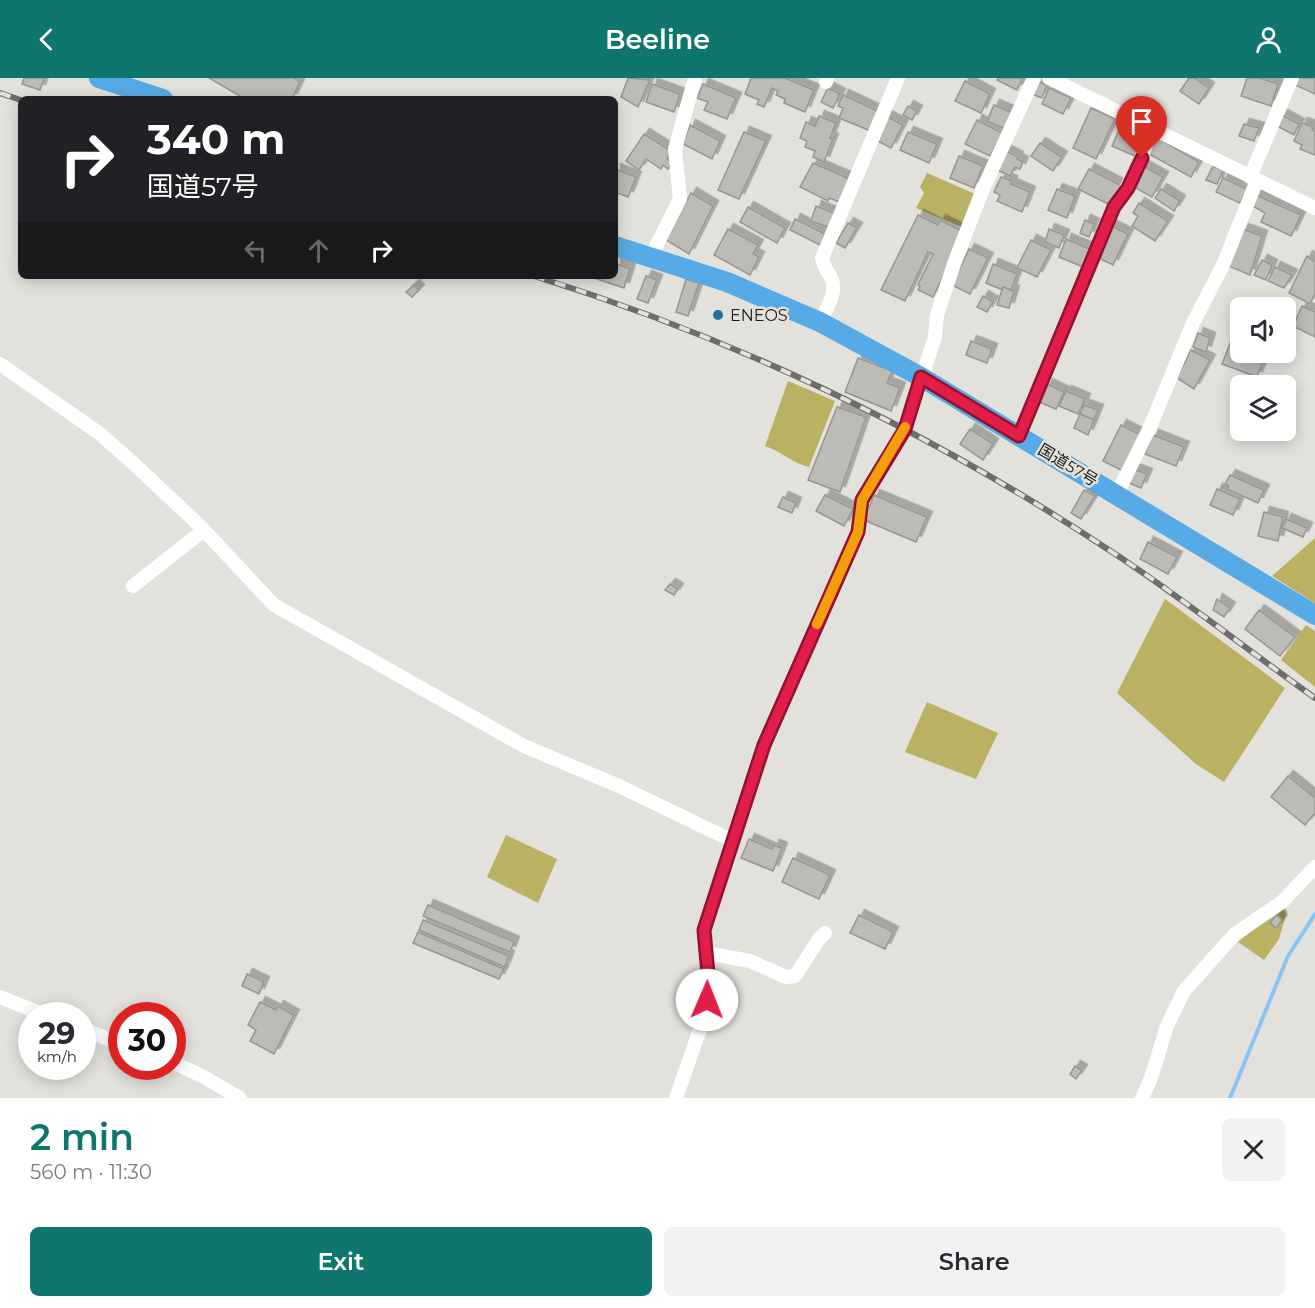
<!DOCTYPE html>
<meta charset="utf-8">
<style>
body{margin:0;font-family:Montserrat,"Noto Sans JP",sans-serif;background:#f2f2f3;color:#2b2b33;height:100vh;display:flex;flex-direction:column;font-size:22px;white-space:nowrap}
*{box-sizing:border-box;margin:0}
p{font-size:20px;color:#7c7c81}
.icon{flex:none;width:33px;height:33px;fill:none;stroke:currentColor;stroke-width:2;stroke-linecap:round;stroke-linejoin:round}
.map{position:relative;height:1020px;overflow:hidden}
.sheet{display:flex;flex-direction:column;background:#fff;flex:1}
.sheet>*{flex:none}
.top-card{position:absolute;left:18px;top:18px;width:600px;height:183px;border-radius:9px;box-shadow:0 3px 15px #0003;background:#202124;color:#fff;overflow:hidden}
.controls{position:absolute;left:1230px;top:219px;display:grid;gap:12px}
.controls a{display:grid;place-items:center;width:66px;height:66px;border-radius:9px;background:#fff;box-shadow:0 3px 15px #0003;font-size:30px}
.speed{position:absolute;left:18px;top:924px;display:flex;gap:12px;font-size:30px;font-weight:700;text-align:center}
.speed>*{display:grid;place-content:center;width:78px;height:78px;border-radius:50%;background:#fff;box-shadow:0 3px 15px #0003;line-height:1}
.speed small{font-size:15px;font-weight:400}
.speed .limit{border:9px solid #d22;background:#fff;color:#111}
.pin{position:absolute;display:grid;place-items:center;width:51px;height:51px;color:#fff;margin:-62px -26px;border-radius:50% 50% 50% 0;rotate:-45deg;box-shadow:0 0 6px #0007}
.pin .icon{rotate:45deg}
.me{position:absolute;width:66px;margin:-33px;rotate:1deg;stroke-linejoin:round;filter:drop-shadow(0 0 4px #0008)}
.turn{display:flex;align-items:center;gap:21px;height:126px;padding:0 30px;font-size:27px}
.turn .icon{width:78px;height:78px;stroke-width:2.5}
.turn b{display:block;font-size:42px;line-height:51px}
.lanes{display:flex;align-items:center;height:57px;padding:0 30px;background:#0003;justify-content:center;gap:30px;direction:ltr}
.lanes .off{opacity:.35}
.round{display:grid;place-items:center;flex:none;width:63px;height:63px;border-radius:9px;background:#f2f2f3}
.overview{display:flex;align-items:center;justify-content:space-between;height:102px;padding:0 30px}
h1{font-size:36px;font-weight:600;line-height:45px;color:#0f766e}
.button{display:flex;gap:12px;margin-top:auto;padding:12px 30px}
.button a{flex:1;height:69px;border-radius:9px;background:#0f766e;color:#fff;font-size:24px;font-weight:600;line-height:69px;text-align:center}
.button a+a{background:#f2f2f3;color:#2b2b33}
header{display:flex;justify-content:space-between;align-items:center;height:78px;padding:0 30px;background:#0f766e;color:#fff;font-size:27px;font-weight:600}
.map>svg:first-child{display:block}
.green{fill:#bab162}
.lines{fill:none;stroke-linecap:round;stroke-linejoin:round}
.stream{stroke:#87c6f4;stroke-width:4}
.building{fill:#bcbbb6;stroke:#979692;stroke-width:1.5;filter:url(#shadow)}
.minor{stroke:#fff;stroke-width:14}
.highway{stroke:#56aae5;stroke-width:20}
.rail-casing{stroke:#6e6d6b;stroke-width:6}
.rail{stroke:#e2e1dc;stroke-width:4;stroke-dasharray:11;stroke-linecap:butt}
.route-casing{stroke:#92132f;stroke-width:15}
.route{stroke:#e11d48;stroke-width:10}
.slow{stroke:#f59e0b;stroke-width:10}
.poi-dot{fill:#206ea0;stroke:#e2e1dc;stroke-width:2}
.labels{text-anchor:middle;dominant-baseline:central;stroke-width:5;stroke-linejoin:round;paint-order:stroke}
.poi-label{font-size:16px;fill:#1d1c1b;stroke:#e2e1dc;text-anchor:start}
.street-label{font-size:16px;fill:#1d1c1b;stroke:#e2e1dc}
</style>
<header><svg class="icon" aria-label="back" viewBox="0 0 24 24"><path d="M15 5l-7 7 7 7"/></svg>Beeline<svg class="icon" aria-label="person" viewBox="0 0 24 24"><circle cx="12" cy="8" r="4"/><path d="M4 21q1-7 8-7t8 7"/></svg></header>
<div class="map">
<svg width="1315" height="1020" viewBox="0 0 1315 1020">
<defs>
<filter id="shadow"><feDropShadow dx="5.5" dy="-5.5" stdDeviation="0" flood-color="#0004"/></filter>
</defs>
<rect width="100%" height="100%" fill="#e2e1dc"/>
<g class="green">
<path d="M 927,95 L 975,116 L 962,149 L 916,130 L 924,115 L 920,109 Z"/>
<path d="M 788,303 L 835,323 L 809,389 C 792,385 781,373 765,368 Z"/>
<path d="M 1315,460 L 1315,525 L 1272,498 Z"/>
<path d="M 1165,521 L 1285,610 L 1224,704 L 1196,686 L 1117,615 Z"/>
<path d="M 1306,547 L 1315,553 L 1315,609 L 1281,582 Z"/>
<path d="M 927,624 L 998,655 L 976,701 L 905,674 Z"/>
<path d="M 506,757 L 557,781 L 538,825 L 487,799 Z"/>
<path d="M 1283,827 L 1287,833 L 1279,861 L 1264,882 L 1238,864 Z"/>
</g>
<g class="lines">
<path class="stream" d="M 1230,1020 L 1288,878 L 1315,836"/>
</g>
<g class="building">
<path d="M 24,0 L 44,0 L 40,12 L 22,6 Z"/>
<path d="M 209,0 L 294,0 L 300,4 L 292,21 L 245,21 Z"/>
<path d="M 628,0 L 650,2 L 638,29 L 621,19 Z"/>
<path d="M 751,0 L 785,0 L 814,12 L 805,34 L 784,25 L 785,21 L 776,17 L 778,13 L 772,10 L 764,29 L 757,26 L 759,22 L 745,16 Z"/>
<path d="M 999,0 L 1023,0 L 1017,12 L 997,2 Z"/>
<path d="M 1189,0 L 1194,0 L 1209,10 L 1199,26 L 1180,13 Z"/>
<path d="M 1247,0 L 1260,0 L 1278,6 L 1271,28 L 1241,18 Z"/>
<path d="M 1296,0 L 1315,0 L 1315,16 L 1293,6 Z"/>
<path d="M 965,3 L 990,16 L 981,35 L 955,23 Z"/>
<path d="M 1038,4 L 1047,7 L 1042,20 L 1032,16 Z"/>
<path d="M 652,6 L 680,16 L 674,34 L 646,24 Z"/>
<path d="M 703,6 L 736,20 L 727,41 L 704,32 L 708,24 L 697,20 Z"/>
<path d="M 828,10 L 840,16 L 833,30 L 821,24 Z"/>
<path d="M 1049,10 L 1071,20 L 1063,36 L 1042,26 Z"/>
<path d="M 843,17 L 882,35 L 873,54 L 839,40 L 843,30 L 838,28 Z"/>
<path d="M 994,27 L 1013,35 L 1006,51 L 987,43 Z"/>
<path d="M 908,28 L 917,33 L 912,42 L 903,37 Z"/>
<path d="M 1091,30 L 1115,41 L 1096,81 L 1073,70 Z"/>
<path d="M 1282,37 L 1299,46 L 1294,57 L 1277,48 Z"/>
<path d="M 819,38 L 836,45 L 830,60 L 833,61 L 824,84 L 813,79 L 815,73 L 805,69 L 807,63 L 800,60 L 806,44 L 815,48 Z"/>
<path d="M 886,38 L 903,47 L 891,70 L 874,61 Z"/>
<path d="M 977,42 L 1002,55 L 990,78 L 965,66 Z"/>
<path d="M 1123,43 L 1146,53 L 1135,78 L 1112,68 Z"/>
<path d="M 1302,45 L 1313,49 L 1312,52 L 1315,53 L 1315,77 L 1300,71 L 1302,67 L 1294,63 Z"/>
<path d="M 1244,46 L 1259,50 L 1254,63 L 1239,58 Z"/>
<path d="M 690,47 L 720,63 L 712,81 L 683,66 Z"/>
<path d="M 744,54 L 766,63 L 739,121 L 718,112 Z"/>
<path d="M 908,54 L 937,66 L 929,85 L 900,72 Z"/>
<path d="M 644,56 L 671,73 L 667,81 L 672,84 L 668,91 L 663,87 L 661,91 L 646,81 L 639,92 L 626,83 Z"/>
<path d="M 1156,59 L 1199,84 L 1191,99 L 1147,75 Z"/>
<path d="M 1040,65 L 1062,79 L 1053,93 L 1031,78 Z"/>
<path d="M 1006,73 L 1018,79 L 1017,81 L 1023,84 L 1020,91 L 1015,89 L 1010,98 L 997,92 Z"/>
<path d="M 959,78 L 983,88 L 974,110 L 950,100 Z"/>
<path d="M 813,85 L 852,102 L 842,125 L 829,120 L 828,123 L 800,109 Z"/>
<path d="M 1143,88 L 1163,99 L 1152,119 L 1132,108 Z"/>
<path d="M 1213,88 L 1223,92 L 1217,106 L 1206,102 Z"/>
<path d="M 615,91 L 636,99 L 628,119 L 615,114 Z"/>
<path d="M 1089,91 L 1120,107 L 1110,127 L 1078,111 Z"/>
<path d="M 1001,99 L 1012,103 L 1011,106 L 1030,114 L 1022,134 L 997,123 L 1000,117 L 994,114 Z"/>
<path d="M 1223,100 L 1247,111 L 1240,125 L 1216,114 Z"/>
<path d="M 1057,111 L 1075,118 L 1067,140 L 1048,132 Z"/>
<path d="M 1161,111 L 1180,123 L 1174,133 L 1155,120 Z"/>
<path d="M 691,115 L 713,128 L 689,176 L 666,162 Z"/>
<path d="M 1256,117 L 1301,137 L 1291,158 L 1261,144 L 1265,135 L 1251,127 Z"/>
<path d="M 1139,125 L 1168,143 L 1155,163 L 1132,148 L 1138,138 L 1133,135 Z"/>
<path d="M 816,128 L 836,136 L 831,150 L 811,143 Z"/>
<path d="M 748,129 L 785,150 L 777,165 L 740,144 Z"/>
<path d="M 918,137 L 938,147 L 940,142 L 964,154 L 933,219 L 918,212 L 920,208 L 918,207 L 933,176 L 928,174 L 905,223 L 881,212 Z"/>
<path d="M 795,141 L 825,156 L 820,167 L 790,152 Z"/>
<path d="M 1085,142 L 1094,146 L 1089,159 L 1080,155 Z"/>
<path d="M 848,145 L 857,150 L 845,170 L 836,165 Z"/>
<path d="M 1109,147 L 1128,156 L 1113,187 L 1094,178 Z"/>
<path d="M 728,151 L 758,167 L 753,176 L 759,179 L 750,197 L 714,177 Z"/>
<path d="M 1049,151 L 1064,157 L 1059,170 L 1045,164 Z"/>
<path d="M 1243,151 L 1262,158 L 1250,197 L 1229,188 Z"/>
<path d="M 1066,161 L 1090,171 L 1083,189 L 1059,179 Z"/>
<path d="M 1031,162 L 1051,172 L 1037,199 L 1017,190 Z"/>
<path d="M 969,171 L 988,180 L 970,216 L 952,207 Z"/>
<path d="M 1307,178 L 1315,184 L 1315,216 L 1310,226 L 1289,215 Z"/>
<path d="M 1262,182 L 1272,187 L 1266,202 L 1254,197 Z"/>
<path d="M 615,185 L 630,191 L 624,210 L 588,198 L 615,198 Z"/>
<path d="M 993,186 L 1017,196 L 1010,215 L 986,205 Z"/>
<path d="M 1275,189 L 1292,197 L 1284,210 L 1268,203 Z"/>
<path d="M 646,198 L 657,202 L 648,225 L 637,221 Z"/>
<path d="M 686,201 L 699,205 L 688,238 L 676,234 Z"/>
<path d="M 414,207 L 419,212 L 412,219 L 406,214 Z"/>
<path d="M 1003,209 L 1014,213 L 1009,230 L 997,227 Z"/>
<path d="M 983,218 L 993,224 L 987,234 L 977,229 Z"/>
<path d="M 1302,228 L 1315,234 L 1315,259 L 1293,248 Z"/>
<path d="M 1198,255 L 1210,260 L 1206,274 L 1193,269 Z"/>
<path d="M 1233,258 L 1240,261 L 1240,274 L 1251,274 L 1264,280 L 1257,299 L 1222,286 Z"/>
<path d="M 971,263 L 992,271 L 987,285 L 966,277 Z"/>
<path d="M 1191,272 L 1210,282 L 1194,311 L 1177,300 Z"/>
<path d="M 858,280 L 892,293 L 887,305 L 900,310 L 891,333 L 845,314 Z"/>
<path d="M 1047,306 L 1064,314 L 1056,331 L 1039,324 Z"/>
<path d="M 1066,313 L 1085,321 L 1078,336 L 1059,328 Z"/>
<path d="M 1084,327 L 1098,332 L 1094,342 L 1080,336 Z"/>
<path d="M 837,329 L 866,339 L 840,414 L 808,402 Z"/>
<path d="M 1080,336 L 1094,342 L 1088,357 L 1074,350 Z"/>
<path d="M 1121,347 L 1141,357 L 1123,393 L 1103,383 Z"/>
<path d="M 970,351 L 993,366 L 983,382 L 960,366 Z"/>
<path d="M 1153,357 L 1184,369 L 1176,388 L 1145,376 Z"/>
<path d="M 1133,391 L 1147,396 L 1141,410 L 1127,404 Z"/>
<path d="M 1230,397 L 1264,412 L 1258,425 L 1227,411 L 1229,408 L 1225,406 Z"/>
<path d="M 1217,411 L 1240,421 L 1233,437 L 1210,427 Z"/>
<path d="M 1084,412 L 1095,418 L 1081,441 L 1071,435 Z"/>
<path d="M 825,417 L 853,431 L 844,448 L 816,433 Z"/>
<path d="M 874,417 L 927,439 L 916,464 L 864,442 Z"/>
<path d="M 783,419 L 796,425 L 792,435 L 778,429 Z"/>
<path d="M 1264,434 L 1283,439 L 1278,463 L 1258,458 Z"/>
<path d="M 1286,441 L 1307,450 L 1303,459 L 1282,450 Z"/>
<path d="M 1148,464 L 1177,479 L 1168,496 L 1140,481 Z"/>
<path d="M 670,506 L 678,511 L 674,517 L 665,512 Z"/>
<path d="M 1217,521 L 1230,530 L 1224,539 L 1213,532 Z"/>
<path d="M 1259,532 L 1295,559 L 1280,578 L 1245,551 Z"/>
<path d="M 1288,698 L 1315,720 L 1315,735 L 1305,747 L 1271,719 Z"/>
<path d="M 749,761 L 772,771 L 774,767 L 782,770 L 773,793 L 741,780 Z"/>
<path d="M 793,780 L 830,797 L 819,821 L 782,804 Z"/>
<path d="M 428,827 L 514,864 L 510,874 L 423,838 Z"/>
<path d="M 859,837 L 893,854 L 885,871 L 850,855 Z"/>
<path d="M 1277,837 L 1282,842 L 1276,850 L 1270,845 Z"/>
<path d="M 423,842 L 509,878 L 505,889 L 419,852 Z"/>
<path d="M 418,854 L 504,891 L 499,901 L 413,865 Z"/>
<path d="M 247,896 L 264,904 L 259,916 L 242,908 Z"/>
<path d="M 260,924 L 276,932 L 278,928 L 294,937 L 274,976 L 250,963 L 256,952 L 248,947 Z"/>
<path d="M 1075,988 L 1082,992 L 1076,1001 L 1070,996 Z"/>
</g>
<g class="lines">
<g class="minor">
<path d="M 1049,0 L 1315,130"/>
<path d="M 826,4 L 827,0"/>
<path d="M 1250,99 L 1292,0"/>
<path d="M 650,180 L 680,121 L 675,71 L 695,0"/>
<path d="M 820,244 C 826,232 837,215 832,202 C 829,194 823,189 822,180 L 898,0"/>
<path d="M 0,286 L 99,355 L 133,385 L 200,448 L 274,527 L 524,668 L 619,708 L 733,763"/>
<path d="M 1019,358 L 1114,129 C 1132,105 1142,79 1152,51"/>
<path d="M 1117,416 L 1150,349 L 1193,245 L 1223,187 L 1257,102"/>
<path d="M 133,508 L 204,452"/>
<path d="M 706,875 L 750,883 L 786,899 L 795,898 L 819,861 L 825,855"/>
<path d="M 0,919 L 47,938"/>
<path d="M 82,951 L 122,966"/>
<path d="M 172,984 L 202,998 L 240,1020"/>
<path d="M 676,1020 L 705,937 L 709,907 L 704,852 L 764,667 L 858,454 L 863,422 L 905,351 L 935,259 L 937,237 L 955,183 L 983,111 L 1034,0"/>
<path d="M 1142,1020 L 1151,1000 L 1167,948 L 1184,913 L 1235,856 L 1282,824 L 1315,789"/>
</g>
<g class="highway">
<path d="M 99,0 L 163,21"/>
<path d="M 615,168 L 727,204 L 820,244 L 921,299 L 1315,537"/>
</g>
<defs>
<g id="rail">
<path d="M 0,15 L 21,22"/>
<path d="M 534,198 C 737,261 932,355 1109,472 C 1180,518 1246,571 1315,620"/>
</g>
</defs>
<use href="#rail" class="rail-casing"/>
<use href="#rail" class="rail"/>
</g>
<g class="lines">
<defs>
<path id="route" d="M 707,922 L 709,907 L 704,852 L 764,667 L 858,454 L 862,422 L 905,351 L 921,299 L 1019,358 L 1114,129 L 1128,110 L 1142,80"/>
</defs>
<use href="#route" class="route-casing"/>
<use href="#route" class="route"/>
<path class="slow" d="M 817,546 L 858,454 L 862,422 L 905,349"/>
</g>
<circle class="poi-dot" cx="718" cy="237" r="6"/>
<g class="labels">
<g class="poi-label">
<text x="730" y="237">ENEOS</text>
</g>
<g class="street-label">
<text transform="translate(1068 387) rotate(31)">国道57号</text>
</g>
</g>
</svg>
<div class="controls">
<a><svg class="icon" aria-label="sound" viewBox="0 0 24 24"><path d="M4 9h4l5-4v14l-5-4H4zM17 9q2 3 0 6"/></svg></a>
<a><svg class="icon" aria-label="layers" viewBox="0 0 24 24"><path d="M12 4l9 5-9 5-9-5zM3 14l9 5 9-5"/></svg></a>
</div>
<div class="speed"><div>29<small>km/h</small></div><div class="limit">30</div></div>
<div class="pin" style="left:1142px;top:80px;background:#d93025"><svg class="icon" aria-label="arrive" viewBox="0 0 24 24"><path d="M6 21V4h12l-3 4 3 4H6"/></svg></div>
<svg class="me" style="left:707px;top:922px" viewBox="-20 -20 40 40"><circle r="19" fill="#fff"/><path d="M0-13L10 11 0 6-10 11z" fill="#e11d48"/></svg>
<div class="top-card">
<div class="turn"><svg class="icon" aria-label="right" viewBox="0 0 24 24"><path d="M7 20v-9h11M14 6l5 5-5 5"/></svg><div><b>340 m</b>国道57号</div></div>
<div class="lanes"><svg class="icon off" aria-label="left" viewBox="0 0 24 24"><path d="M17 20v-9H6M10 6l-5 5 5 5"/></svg><svg class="icon off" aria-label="ahead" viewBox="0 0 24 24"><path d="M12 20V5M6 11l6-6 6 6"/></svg><svg class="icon" aria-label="right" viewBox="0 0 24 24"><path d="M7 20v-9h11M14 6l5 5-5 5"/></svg></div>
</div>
</div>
<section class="sheet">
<div class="overview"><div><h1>2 min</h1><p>560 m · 11:30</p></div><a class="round"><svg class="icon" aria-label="close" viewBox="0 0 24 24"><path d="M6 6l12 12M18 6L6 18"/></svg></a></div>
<div class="button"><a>Exit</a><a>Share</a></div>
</section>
